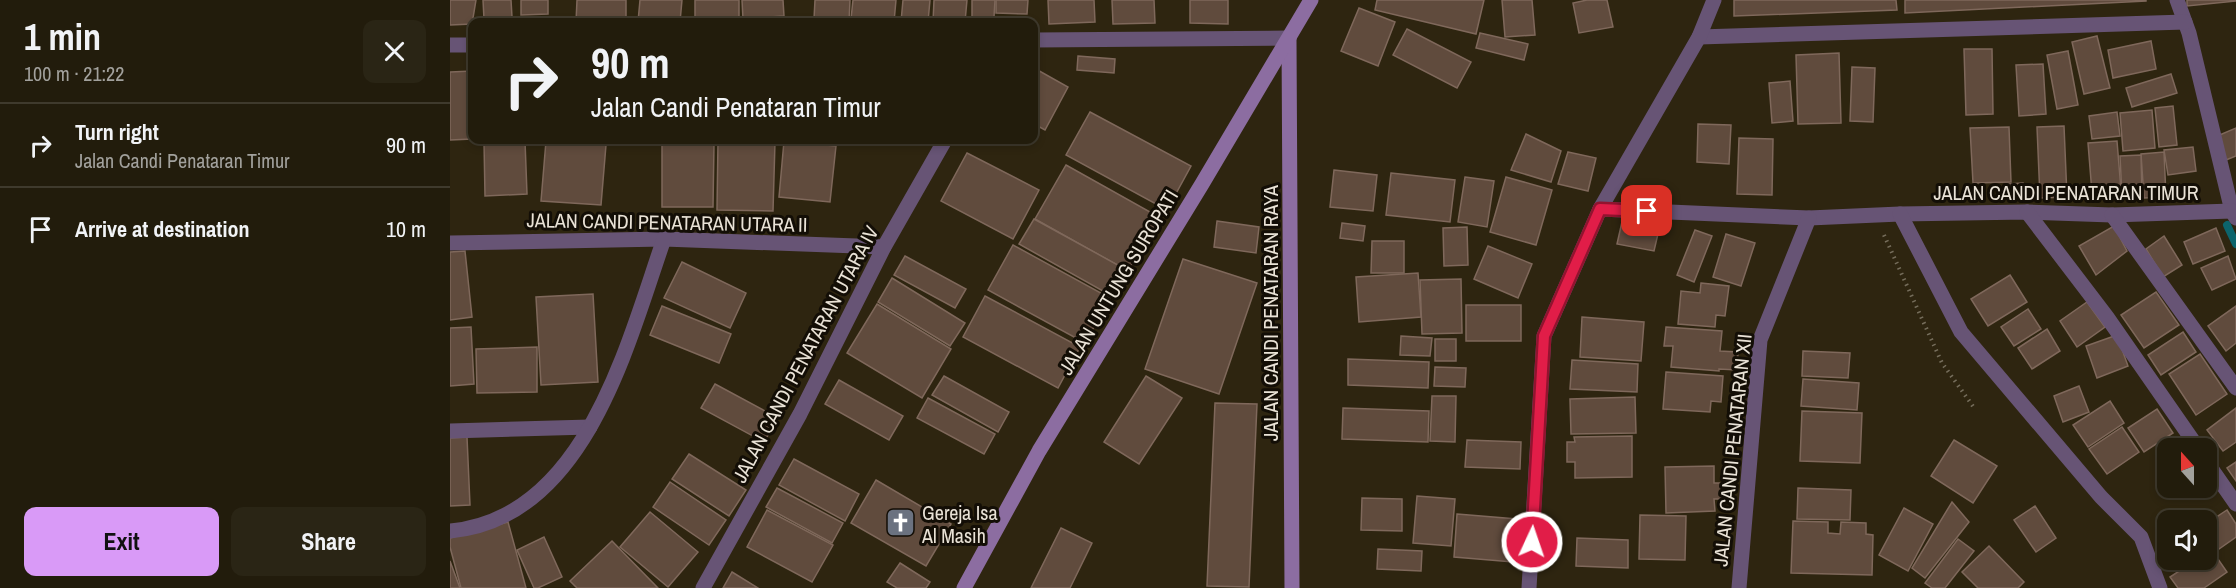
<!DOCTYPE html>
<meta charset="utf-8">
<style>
body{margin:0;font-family:"Archivo Narrow",sans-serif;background:#2a2515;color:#f1f3f6;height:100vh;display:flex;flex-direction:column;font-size:22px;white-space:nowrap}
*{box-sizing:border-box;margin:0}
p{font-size:20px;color:#a2a19d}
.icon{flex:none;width:33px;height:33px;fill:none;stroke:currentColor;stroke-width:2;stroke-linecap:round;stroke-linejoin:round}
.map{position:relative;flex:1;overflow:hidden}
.side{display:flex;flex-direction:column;background:#221c0c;width:450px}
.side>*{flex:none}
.guide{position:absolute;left:18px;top:18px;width:570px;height:126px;border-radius:12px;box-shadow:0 3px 9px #0003,0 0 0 2px #3f3a2d;background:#221c0c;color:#f1f3f6;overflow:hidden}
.needle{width:39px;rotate:339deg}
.tools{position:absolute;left:1707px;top:438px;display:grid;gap:12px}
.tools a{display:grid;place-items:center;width:60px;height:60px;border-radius:12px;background:#221c0c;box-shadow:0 3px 9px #0003,0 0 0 2px #3f3a2d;font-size:30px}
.pin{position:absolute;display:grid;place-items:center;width:51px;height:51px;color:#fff;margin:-26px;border-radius:12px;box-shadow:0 3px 9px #0006}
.me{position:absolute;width:66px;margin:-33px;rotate:3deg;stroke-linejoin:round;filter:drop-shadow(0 0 4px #0008)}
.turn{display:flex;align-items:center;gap:21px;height:126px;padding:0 24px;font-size:27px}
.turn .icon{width:78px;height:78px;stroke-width:2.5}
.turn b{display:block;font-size:42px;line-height:51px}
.round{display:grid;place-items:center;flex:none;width:63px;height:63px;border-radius:12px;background:#2a2515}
.overview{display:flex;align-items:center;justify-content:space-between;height:102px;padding:0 24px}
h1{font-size:36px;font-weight:700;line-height:45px}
.cta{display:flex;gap:12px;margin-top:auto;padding:12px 24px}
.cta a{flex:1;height:69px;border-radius:12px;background:#d99af7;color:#111;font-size:24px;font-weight:700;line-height:69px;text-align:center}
.cta a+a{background:#2a2515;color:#f1f3f6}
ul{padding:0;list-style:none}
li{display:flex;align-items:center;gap:18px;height:84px;padding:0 24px;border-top:2px solid #3f3a2d}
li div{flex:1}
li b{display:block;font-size:22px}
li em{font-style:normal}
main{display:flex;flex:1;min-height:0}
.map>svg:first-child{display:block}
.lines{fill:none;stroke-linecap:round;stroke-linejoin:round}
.stream{stroke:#0c646c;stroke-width:8}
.building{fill:#604b3d;stroke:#7f685b;stroke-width:1.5}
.path{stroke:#756d5b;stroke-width:4;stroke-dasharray:1.5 4.5;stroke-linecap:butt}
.street{stroke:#675475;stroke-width:15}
.secondary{stroke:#8c6da1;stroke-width:15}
.route-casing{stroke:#92132f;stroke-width:15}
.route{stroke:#e11d48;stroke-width:10}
.labels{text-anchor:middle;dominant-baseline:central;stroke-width:6;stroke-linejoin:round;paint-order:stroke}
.street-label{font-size:20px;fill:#e9e2d6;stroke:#130e06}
.poi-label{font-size:20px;fill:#e9e2d6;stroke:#130e06;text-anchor:start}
</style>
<main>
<section class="side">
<div class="overview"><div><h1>1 min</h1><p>100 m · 21:22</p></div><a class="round"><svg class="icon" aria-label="close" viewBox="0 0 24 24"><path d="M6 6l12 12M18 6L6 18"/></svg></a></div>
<ul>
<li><svg class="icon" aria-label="right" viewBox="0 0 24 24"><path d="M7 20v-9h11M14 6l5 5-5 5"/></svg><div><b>Turn right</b><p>Jalan Candi Penataran Timur</p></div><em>90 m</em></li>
<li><svg class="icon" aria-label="arrive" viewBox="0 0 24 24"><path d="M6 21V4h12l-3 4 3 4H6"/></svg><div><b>Arrive at destination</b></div><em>10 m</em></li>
</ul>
<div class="cta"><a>Exit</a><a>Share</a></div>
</section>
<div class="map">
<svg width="1786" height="588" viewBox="0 0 1786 588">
<rect width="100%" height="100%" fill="#2e2510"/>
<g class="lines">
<path class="stream" d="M 1777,225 L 1786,244"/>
</g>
<g class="building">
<path d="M 0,0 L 26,0 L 22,24 L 0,25 Z"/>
<path d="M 33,0 L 61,0 L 62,17 L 34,19 Z"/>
<path d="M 71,0 L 98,0 L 98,14 L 71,15 Z"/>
<path d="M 127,0 L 176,0 L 176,22 L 126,22 Z"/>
<path d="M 190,0 L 232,0 L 230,22 L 188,22 Z"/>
<path d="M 245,0 L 289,0 L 289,19 L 245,21 Z"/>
<path d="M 292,0 L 333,0 L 334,16 L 293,19 Z"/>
<path d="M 365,0 L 400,0 L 399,22 L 364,19 Z"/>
<path d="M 403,0 L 446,0 L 444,22 L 401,19 Z"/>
<path d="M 453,0 L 480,0 L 478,22 L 451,22 Z"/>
<path d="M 484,0 L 517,0 L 515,22 L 483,22 Z"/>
<path d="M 522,0 L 545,0 L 544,17 L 522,17 Z"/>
<path d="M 546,0 L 578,0 L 577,14 L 546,13 Z"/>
<path d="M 598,0 L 644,0 L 645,22 L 599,24 Z"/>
<path d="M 662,0 L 704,0 L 705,23 L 663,24 Z"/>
<path d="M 740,0 L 778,0 L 778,24 L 740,23 Z"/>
<path d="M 927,0 L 1034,0 L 1026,34 L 925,10 Z"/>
<path d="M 1052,0 L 1082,0 L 1085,35 L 1055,37 Z"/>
<path d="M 1137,0 L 1157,0 L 1163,27 L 1129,33 L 1123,3 Z"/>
<path d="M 1284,0 L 1446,0 L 1447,10 L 1284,16 Z"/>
<path d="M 1455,0 L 1696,0 L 1696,1 L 1455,13 Z"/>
<path d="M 1737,0 L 1786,0 L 1786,1 L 1737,6 Z"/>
<path d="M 909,8 L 945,22 L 928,66 L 891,51 Z"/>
<path d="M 957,29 L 1021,62 L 1007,88 L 943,55 Z"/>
<path d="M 1030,33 L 1078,44 L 1074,60 L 1026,48 Z"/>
<path d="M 1647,36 L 1660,88 L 1634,94 L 1622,42 Z"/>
<path d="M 1701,41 L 1706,69 L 1663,78 L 1658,50 Z"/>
<path d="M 1514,49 L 1542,49 L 1543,114 L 1516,115 Z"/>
<path d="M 1618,51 L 1628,105 L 1607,109 L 1597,55 Z"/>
<path d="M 1389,53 L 1391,123 L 1348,124 L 1346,55 Z"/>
<path d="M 628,56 L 665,59 L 664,73 L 627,70 Z"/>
<path d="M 1593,64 L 1596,114 L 1569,116 L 1566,65 Z"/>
<path d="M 1402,67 L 1425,68 L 1423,122 L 1400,121 Z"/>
<path d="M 584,68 L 618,87 L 595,130 L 584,124 Z"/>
<path d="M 22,71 L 22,139 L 0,140 L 0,72 Z"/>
<path d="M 1721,74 L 1727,93 L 1682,107 L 1676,88 Z"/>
<path d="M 1340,81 L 1343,121 L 1322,123 L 1319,83 Z"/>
<path d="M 1723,106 L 1727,145 L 1709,147 L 1705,108 Z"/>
<path d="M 1702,110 L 1705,148 L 1673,151 L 1670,113 Z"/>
<path d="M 640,112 L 741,166 L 717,210 L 616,155 Z"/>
<path d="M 1667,112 L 1670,136 L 1642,139 L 1639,116 Z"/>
<path d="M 1248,124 L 1281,125 L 1279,164 L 1247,162 Z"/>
<path d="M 1614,126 L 1617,197 L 1590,198 L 1587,127 Z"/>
<path d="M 1559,127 L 1561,182 L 1523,183 L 1520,128 Z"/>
<path d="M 1786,128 L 1786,156 L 1776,160 L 1765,137 Z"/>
<path d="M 1076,134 L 1111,151 L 1101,182 L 1061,170 Z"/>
<path d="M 1289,138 L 1323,139 L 1322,195 L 1287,194 Z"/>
<path d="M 75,141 L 77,194 L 35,196 L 34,142 Z"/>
<path d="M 96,141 L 156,145 L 151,205 L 91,201 Z"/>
<path d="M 268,141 L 325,142 L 323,211 L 267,210 Z"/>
<path d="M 334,141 L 386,146 L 380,202 L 329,197 Z"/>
<path d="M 1667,141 L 1671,190 L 1642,193 L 1638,143 Z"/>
<path d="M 212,144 L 264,144 L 263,207 L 212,207 Z"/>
<path d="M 1743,147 L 1746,171 L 1718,175 L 1714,150 Z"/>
<path d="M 1118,152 L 1146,158 L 1138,191 L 1108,184 Z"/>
<path d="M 1714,152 L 1716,197 L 1694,198 L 1691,154 Z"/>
<path d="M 517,153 L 589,190 L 563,239 L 491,201 Z"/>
<path d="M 1691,155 L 1692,195 L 1672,196 L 1670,156 Z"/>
<path d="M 616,165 L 709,217 L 678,271 L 585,219 Z"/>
<path d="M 884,170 L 927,175 L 923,211 L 880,207 Z"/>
<path d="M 941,173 L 1005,180 L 1000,222 L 936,215 Z"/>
<path d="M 1015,177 L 1044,181 L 1037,227 L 1008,222 Z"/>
<path d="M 1056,177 L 1102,190 L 1086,245 L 1040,232 Z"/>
<path d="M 1573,183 L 1574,197 L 1559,198 L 1558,184 Z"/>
<path d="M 1174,213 L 1211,221 L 1204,251 L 1167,244 Z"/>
<path d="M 584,219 L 675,269 L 660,295 L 569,244 Z"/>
<path d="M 767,221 L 809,227 L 806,253 L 764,247 Z"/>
<path d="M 892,223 L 915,226 L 913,241 L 890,238 Z"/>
<path d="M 1664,226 L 1677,251 L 1646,275 L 1629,246 Z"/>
<path d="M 1017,227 L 1018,265 L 994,266 L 993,228 Z"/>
<path d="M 1766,228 L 1775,251 L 1743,264 L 1734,242 Z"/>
<path d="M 1245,230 L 1262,236 L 1244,282 L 1227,275 Z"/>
<path d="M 1276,234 L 1305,243 L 1291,286 L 1263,277 Z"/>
<path d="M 1714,236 L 1732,265 L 1713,277 L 1696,249 Z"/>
<path d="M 922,241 L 954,241 L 954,273 L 921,273 Z"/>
<path d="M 563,245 L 660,298 L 635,343 L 538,290 Z"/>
<path d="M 1038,246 L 1082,264 L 1068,298 L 1024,279 Z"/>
<path d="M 15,251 L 22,317 L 0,320 L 0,252 Z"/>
<path d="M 455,256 L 516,289 L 505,308 L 444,275 Z"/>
<path d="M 1778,256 L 1786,279 L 1762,290 L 1751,268 Z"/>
<path d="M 733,259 L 807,283 L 769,394 L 695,369 Z"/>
<path d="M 232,262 L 296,293 L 280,328 L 214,298 Z"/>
<path d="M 968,273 L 971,317 L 909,322 L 906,277 Z"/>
<path d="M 1560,275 L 1577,302 L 1538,326 L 1521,299 Z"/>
<path d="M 442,278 L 515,323 L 500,346 L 428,302 Z"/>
<path d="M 1011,279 L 1012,333 L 972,334 L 970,280 Z"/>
<path d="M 1251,283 L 1279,286 L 1275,316 L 1266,315 L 1265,327 L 1228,324 L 1231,291 L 1250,293 Z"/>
<path d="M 1706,292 L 1729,325 L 1694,348 L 1671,315 Z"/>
<path d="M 143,294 L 148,382 L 91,385 L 86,297 Z"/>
<path d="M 535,296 L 630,347 L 608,388 L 513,337 Z"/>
<path d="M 1637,302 L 1655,327 L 1627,347 L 1610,321 Z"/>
<path d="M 427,304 L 501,349 L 472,398 L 397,353 Z"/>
<rect x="1016" y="305" width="55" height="36"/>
<path d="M 212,306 L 281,334 L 269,363 L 200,335 Z"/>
<path d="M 1786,306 L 1786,343 L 1776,351 L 1758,326 Z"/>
<path d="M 1578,309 L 1591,329 L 1564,346 L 1551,327 Z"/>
<path d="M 1132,317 L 1194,322 L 1191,361 L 1130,357 Z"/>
<path d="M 21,327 L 24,384 L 0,386 L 0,328 Z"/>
<path d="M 1216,327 L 1272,331 L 1270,351 L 1288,352 L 1287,370 L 1269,369 L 1269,371 L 1221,367 L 1223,346 L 1214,346 Z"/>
<path d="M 1597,329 L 1610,351 L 1582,369 L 1568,348 Z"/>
<path d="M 1733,332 L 1746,352 L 1711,375 L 1698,355 Z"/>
<path d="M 1667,335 L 1678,366 L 1647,378 L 1636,346 Z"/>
<path d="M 951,336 L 982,338 L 980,356 L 950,355 Z"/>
<rect x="985" y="339" width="21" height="22"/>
<path d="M 87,347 L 87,392 L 27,393 L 26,349 Z"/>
<path d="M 1353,351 L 1400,353 L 1398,378 L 1352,376 Z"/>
<path d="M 1750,354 L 1777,394 L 1746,415 L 1719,374 Z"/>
<path d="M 898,359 L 979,362 L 978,388 L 898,385 Z"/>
<path d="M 1122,360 L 1188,364 L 1187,392 L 1120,389 Z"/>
<path d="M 985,367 L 1016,368 L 1015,387 L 984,386 Z"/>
<path d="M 1216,372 L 1273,376 L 1271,402 L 1261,401 L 1260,412 L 1213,409 Z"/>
<path d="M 494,376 L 559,412 L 548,432 L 482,395 Z"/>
<path d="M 696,376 L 732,398 L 689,464 L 654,442 Z"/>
<path d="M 1353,379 L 1409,383 L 1407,410 L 1351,406 Z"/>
<path d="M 389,380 L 453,416 L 439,440 L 375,404 Z"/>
<path d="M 265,384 L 328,418 L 314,442 L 251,408 Z"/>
<path d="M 1629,386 L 1639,412 L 1613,422 L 1604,396 Z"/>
<path d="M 982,396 L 1006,396 L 1005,442 L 980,441 Z"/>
<path d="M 1185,397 L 1186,433 L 1121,434 L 1120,399 Z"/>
<path d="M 478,398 L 545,434 L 534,454 L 467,418 Z"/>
<path d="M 1660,401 L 1674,423 L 1638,447 L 1623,425 Z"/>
<path d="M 765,403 L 807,404 L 799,587 L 757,586 Z"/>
<path d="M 893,408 L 979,411 L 978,442 L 892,439 Z"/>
<path d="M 1786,408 L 1786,442 L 1773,451 L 1757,430 Z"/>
<path d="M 1707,409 L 1723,433 L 1694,452 L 1678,428 Z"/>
<path d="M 1352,411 L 1412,413 L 1410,463 L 1350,461 Z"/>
<path d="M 1672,427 L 1689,452 L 1657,474 L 1639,449 Z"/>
<path d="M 1182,436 L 1182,477 L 1125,478 L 1125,462 L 1117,462 L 1117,442 L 1125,442 L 1124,437 Z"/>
<path d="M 17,437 L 20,505 L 0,506 L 0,438 Z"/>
<path d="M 1017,440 L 1071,442 L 1070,469 L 1015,467 Z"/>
<path d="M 1504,440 L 1547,466 L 1523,503 L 1481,476 Z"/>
<path d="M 239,454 L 296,490 L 279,516 L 222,479 Z"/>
<path d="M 344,459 L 409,494 L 395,521 L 329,485 Z"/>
<path d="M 1786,462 L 1786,481 L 1777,468 Z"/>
<path d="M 1264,466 L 1264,483 L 1273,483 L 1274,499 L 1264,499 L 1265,511 L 1216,513 L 1215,467 Z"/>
<path d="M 426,480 L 501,524 L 476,566 L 401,523 Z"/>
<path d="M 220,482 L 276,520 L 259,545 L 203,507 Z"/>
<path d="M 327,488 L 393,523 L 382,543 L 316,507 Z"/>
<path d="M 1348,488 L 1401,490 L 1400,520 L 1347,519 Z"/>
<path d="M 967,496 L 1005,499 L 1001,546 L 963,543 Z"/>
<path d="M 912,498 L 952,499 L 952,531 L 911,530 Z"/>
<path d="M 1502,502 L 1519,522 L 1475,578 L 1462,568 Z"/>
<path d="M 1585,506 L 1606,538 L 1586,552 L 1564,520 Z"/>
<path d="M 1454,508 L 1483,524 L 1458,571 L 1429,555 Z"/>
<path d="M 317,510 L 383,545 L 362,582 L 297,547 Z"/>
<path d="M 1777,510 L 1786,524 L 1786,537 L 1769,549 L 1756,530 L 1756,524 Z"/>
<path d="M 200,512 L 248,552 L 218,587 L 170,547 Z"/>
<path d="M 1007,514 L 1067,519 L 1063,562 L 1004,557 Z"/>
<path d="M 1190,515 L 1236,516 L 1235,560 L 1189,559 Z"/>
<path d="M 1343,521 L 1378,522 L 1378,533 L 1390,534 L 1391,522 L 1416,523 L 1416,534 L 1423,535 L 1422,575 L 1341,573 Z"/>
<path d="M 58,522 L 76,588 L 11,588 L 0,547 L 0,538 Z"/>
<path d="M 611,528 L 642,543 L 620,588 L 581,588 Z"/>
<path d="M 94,537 L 112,577 L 88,588 L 84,588 L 67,550 Z"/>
<path d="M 1127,538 L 1178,540 L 1178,568 L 1126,566 Z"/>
<path d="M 1508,539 L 1524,551 L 1495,588 L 1482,588 L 1475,583 Z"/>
<path d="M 162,541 L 208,588 L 127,588 L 120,581 Z"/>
<path d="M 1539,546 L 1574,582 L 1568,588 L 1528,588 L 1512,572 Z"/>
<path d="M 928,549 L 972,551 L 971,571 L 927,569 Z"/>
<path d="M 1761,549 L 1777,572 L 1754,588 L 1728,588 L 1720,577 L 1746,560 L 1756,560 L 1756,552 Z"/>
<path d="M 1722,560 L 1742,560 L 1727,569 Z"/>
<path d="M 0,561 L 10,588 L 0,588 Z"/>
<path d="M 450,563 L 480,582 L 476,588 L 447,588 L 437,582 Z"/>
<path d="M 282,572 L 308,588 L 273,588 Z"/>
</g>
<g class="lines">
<path class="path" d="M 1434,235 L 1492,363 L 1525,409"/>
<g class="street">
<path d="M 1727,0 L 1739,33 L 1782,211 L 1786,218"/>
<path d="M 1249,37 L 1735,22"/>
<path d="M 584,40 L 839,38"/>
<path d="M 0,45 L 22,45"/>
<path d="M 1150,209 L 1359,218 L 1450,214 L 1577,212 L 1662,215 L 1782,211"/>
<path d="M 1577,212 L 1657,317 L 1748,448"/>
<path d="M 1450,214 L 1511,332 L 1651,497 L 1691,537 L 1710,588"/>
<path d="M 1662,215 L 1786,388"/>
<path d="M 0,243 L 214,239 L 434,247"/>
<path d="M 0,431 L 140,427"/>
<path d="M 1756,461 L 1786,504"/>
<path d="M 0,531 C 135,519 177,345 214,239"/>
<path d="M 253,588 L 350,414 L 434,247 L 495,140"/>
<path d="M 1079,588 L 1094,336 L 1150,209 L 1249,37 L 1264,0"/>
<path d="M 1289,588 L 1310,340 L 1359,218"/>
</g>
<g class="secondary">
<path d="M 839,39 L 842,588"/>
<path d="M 514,588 L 589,451 L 752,184 L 861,0"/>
</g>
</g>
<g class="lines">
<defs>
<path id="route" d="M 1082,542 L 1094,336 L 1150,209 L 1197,211"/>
</defs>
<use href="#route" class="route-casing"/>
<use href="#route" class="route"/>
</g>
<defs>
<symbol id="church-square" viewBox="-11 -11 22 22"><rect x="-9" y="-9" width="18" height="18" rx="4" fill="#6b7280" stroke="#130e06"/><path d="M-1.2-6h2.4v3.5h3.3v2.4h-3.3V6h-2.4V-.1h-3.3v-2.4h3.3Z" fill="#fff"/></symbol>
</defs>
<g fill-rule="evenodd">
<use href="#church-square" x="434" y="506" width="33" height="33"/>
</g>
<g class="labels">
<g class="street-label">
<text x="1616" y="192">JALAN CANDI PENATARAN TIMUR</text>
<text transform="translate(217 222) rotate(1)">JALAN CANDI PENATARAN UTARA II</text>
<text transform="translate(668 282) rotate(-59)">JALAN UNTUNG SUROPATI</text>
<text transform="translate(820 313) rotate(-90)">JALAN CANDI PENATARAN RAYA</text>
<text transform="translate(355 354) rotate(-62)">JALAN CANDI PENATARAN UTARA IV</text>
<text transform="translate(1282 450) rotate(-84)">JALAN CANDI PENATARAN XII</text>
</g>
<g class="poi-label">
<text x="472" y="512">Gereja Isa<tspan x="472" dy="23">Al Masih</tspan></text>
</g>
</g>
</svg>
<div class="tools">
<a><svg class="needle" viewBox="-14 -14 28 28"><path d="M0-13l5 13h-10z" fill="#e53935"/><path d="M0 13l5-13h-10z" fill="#a2a19d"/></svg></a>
<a><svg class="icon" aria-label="sound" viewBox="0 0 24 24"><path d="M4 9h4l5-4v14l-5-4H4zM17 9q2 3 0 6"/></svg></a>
</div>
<div class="pin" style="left:1197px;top:211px;background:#d93025"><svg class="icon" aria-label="arrive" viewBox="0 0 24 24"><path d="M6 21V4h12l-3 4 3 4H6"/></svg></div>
<svg class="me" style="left:1082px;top:542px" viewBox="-20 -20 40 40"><circle r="17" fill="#e11d48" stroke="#fff" stroke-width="3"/><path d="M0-11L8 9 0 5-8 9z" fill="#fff"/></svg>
<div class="guide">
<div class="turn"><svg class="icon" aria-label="right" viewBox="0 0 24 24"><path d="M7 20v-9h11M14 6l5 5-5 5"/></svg><div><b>90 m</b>Jalan Candi Penataran Timur</div></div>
</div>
</div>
</main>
